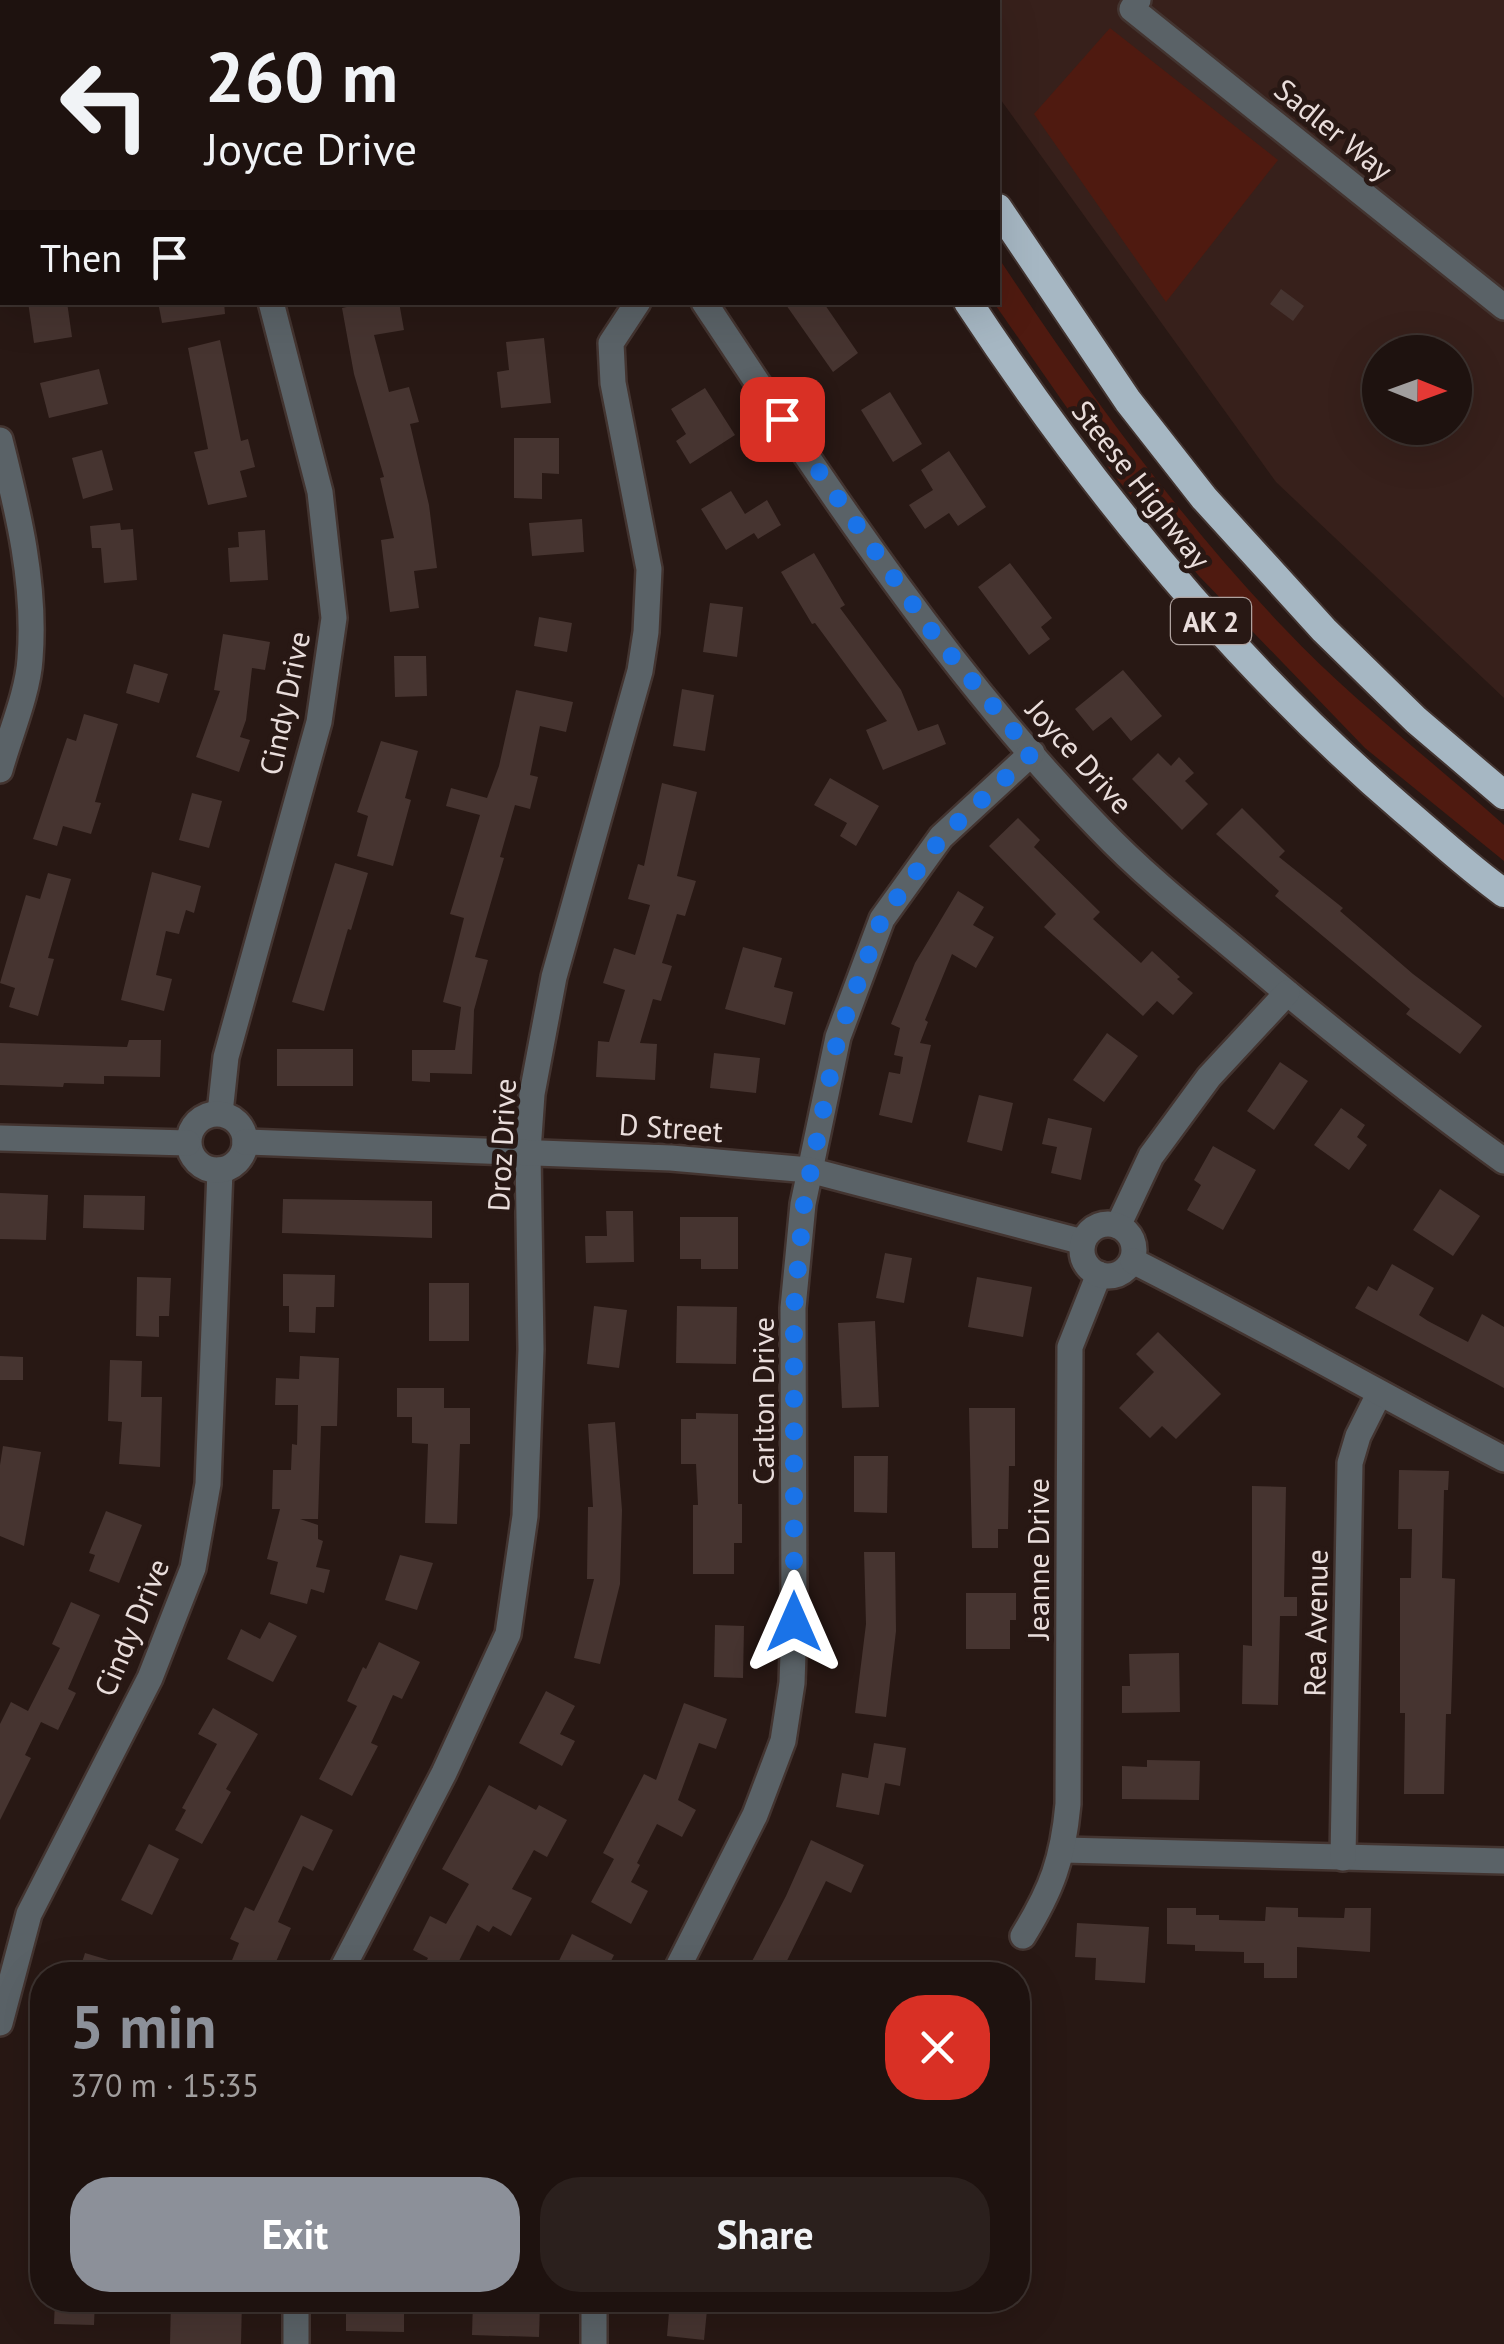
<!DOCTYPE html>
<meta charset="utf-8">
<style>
body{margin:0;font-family:"PT Sans",sans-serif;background:#2b201d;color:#f1f3f6;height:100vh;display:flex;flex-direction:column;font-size:38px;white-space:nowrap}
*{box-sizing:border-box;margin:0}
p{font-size:32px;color:#a19e9e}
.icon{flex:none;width:55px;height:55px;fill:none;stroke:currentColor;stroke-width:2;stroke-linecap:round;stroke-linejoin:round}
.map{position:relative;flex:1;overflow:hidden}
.side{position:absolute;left:30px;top:1962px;width:1000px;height:350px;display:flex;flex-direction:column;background:#1e120f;border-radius:40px;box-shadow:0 10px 40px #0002,0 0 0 2px #3c322f}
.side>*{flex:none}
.hud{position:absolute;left:0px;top:0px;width:1000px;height:305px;box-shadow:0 10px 40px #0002,0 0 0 2px #3c322f;background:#1e120f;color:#f1f3f6;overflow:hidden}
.needle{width:65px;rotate:91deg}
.buttons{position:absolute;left:1362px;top:335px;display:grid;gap:20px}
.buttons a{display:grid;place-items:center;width:110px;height:110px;border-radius:50%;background:#1e120f;box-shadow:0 10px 40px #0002,0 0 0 2px #3c322f;font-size:50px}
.pin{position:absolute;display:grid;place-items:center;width:85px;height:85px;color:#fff;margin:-42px;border-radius:20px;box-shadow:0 5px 15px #0006}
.me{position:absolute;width:110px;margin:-55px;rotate:0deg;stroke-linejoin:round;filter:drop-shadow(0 0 8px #0008)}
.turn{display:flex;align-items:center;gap:35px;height:210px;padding:0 40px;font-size:45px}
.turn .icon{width:130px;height:130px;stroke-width:2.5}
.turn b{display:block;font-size:70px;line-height:85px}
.then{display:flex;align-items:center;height:95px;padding:0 40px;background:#0003;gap:20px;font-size:38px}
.round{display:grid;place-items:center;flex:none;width:105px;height:105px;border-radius:40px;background:#2b201d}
.overview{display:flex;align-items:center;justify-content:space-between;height:170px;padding:0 40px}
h1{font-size:60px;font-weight:600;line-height:75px;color:#8c9099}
.primary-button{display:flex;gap:20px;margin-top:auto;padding:20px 40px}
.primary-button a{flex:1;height:115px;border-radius:40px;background:#8c9099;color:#fff;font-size:40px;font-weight:600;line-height:115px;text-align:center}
.primary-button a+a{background:#2b201d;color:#f1f3f6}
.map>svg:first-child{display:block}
.built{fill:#37201b;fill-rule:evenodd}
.green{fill:#4f1a10}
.building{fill:#463430}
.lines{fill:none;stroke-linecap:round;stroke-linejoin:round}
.minor-casing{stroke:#433430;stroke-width:30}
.tertiary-casing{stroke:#433430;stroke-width:30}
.trunk-casing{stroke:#433430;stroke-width:32}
.minor{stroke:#5a6267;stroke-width:25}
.tertiary{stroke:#5a6267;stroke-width:25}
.trunk{stroke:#a6b7c3;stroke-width:28}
.route{stroke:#1a73e8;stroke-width:18;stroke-dasharray:0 32.4}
.labels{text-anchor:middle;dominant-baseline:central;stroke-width:10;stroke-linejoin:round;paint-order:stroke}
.shield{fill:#281814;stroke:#afa29f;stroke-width:2.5}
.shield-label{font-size:28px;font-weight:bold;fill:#e9dddb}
.street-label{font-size:30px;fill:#e9dddb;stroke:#281814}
</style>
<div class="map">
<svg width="1504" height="2344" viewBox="0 0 1504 2344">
<rect width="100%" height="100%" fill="#281814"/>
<path class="built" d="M 936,0 L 1504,0 L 1504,698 L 1276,482 L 998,96 L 998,2 ZM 1380,352 L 1455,352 L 1455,428 L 1380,428 Z"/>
<g class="green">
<path d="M 1110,28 L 1278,160 L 1166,302 L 1034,114 Z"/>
<path d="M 998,257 C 1083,386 1177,516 1284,628 C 1352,700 1431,760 1504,825 L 1504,861 L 1365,748 L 1199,576 L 1113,474 L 994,303 L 998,302 Z"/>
</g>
<g class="building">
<path d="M 1281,289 L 1304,306 L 1293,321 L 1270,304 Z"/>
<path d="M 28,302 L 67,302 L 72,337 L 34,343 Z"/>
<path d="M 158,302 L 224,302 L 225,314 L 162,323 Z"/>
<path d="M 370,302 L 399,302 L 404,330 L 374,335 L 389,392 L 409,387 L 419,422 L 410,424 L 429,505 L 437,568 L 414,571 L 419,608 L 390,612 L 381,540 L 394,538 L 380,478 L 384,477 L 354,374 L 342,308 Z"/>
<path d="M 784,302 L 823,302 L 858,353 L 833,372 Z"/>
<path d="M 544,338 L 551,403 L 501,408 L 497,372 L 509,370 L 506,342 Z"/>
<path d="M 220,340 L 241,441 L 248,439 L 255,467 L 240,471 L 247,497 L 208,505 L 194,452 L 208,449 L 188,348 Z"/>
<path d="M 99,369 L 108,404 L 49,418 L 40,383 Z"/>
<path d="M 705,388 L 735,435 L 690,464 L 676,441 L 686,434 L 671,409 Z"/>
<path d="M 890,392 L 922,444 L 893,462 L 861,410 Z"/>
<path d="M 514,438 L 559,438 L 559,474 L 542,473 L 542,499 L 514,498 Z"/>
<path d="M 102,450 L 113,490 L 83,499 L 72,458 Z"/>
<path d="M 949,451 L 986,507 L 958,526 L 949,513 L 925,529 L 909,505 L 933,490 L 921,470 Z"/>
<path d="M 731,491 L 745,514 L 767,500 L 781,525 L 758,539 L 754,533 L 726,550 L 701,509 Z"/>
<path d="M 582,519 L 584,552 L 532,556 L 529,523 Z"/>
<path d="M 120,523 L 121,530 L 133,529 L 137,580 L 104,583 L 101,548 L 92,548 L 90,526 Z"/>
<path d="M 265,530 L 268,580 L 230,582 L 228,548 L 239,547 L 238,532 Z"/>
<path d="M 814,553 L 845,605 L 840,608 L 901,690 L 918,731 L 938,724 L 946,744 L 883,770 L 866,730 L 887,721 L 815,623 L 812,624 L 781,572 Z"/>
<path d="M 1010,563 L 1052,618 L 1041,627 L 1050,639 L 1029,655 L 978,587 Z"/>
<path d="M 710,603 L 743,607 L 737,657 L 703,652 Z"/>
<path d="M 539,617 L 572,623 L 567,652 L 534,646 Z"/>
<path d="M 223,634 L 270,642 L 265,670 L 252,668 L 246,720 L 240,737 L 250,740 L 239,772 L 196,757 L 220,691 L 214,690 Z"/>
<path d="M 394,656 L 426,656 L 427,696 L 395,697 Z"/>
<path d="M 134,664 L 168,674 L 159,703 L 126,693 Z"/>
<path d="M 1123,670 L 1162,716 L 1131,741 L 1111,717 L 1093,731 L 1075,709 Z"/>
<path d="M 682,689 L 714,695 L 705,751 L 673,746 Z"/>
<path d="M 516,690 L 573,702 L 566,732 L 540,726 L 530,775 L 538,777 L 530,809 L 515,805 L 500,857 L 504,858 L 475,957 L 488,960 L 474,1010 L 472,1074 L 430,1073 L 430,1082 L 412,1081 L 412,1050 L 455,1050 L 461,1007 L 443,1002 L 464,918 L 450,914 L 480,815 L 446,806 L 451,788 L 487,798 L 499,766 Z"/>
<path d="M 84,714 L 118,724 L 95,802 L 101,803 L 91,834 L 63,826 L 57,846 L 33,839 L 67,738 L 76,741 Z"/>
<path d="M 381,741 L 418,751 L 405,798 L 411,800 L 393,866 L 357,856 L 368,816 L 357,812 Z"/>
<path d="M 1158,753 L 1171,766 L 1179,757 L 1194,773 L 1185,781 L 1208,804 L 1182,830 L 1132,779 Z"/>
<path d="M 830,778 L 879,806 L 856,846 L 840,836 L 847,823 L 814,805 Z"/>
<path d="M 662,783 L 697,792 L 677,876 L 696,881 L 685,916 L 677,914 L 662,963 L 672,966 L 661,1001 L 653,999 L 640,1043 L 657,1044 L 655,1080 L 596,1077 L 598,1041 L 609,1042 L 625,990 L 603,983 L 614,948 L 635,955 L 650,905 L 628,899 L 638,864 L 644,866 Z"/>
<path d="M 192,793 L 222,801 L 209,848 L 179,840 Z"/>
<path d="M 1242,808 L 1285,851 L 1279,857 L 1343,908 L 1340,911 L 1413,974 L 1482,1026 L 1460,1054 L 1406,1014 L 1410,1009 L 1275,896 L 1279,891 L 1216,834 Z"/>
<path d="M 1018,818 L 1040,840 L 1034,847 L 1100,912 L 1093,919 L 1141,963 L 1152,951 L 1180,977 L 1177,979 L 1193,993 L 1173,1015 L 1157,1001 L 1143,1016 L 1044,927 L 1056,914 L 989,846 Z"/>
<path d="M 335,863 L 368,873 L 351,930 L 348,929 L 324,1011 L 292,1002 Z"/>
<path d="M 152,872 L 201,886 L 194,913 L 186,910 L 179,934 L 166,931 L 156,975 L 172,979 L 164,1011 L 121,1000 Z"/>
<path d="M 48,873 L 71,879 L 48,958 L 54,959 L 38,1016 L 9,1007 L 15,988 L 0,983 L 26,895 L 40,899 Z"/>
<path d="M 958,891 L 984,907 L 973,925 L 994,937 L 976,968 L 952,954 L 925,1020 L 928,1022 L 920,1043 L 931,1045 L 912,1123 L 879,1115 L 889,1072 L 900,1074 L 903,1057 L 894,1055 L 900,1028 L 891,1024 L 915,963 Z"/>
<path d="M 743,947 L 782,958 L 774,987 L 793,992 L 785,1025 L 725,1009 Z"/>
<path d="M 1107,1033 L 1138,1056 L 1104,1102 L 1073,1080 Z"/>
<path d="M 129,1040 L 161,1040 L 160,1077 L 104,1076 L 104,1084 L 64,1083 L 63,1087 L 0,1085 L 0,1043 L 127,1047 Z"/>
<rect x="277" y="1049" width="76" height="37"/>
<path d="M 714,1053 L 760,1058 L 756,1093 L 710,1088 Z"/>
<path d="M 1280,1062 L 1308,1081 L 1274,1130 L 1247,1111 Z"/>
<path d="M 979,1095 L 1013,1103 L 1002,1151 L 967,1142 Z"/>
<path d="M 1341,1108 L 1365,1125 L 1357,1137 L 1367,1145 L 1349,1170 L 1314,1145 Z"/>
<path d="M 1048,1118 L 1092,1128 L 1081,1180 L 1051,1173 L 1057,1147 L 1042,1144 Z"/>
<path d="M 1213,1146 L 1256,1170 L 1223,1230 L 1187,1210 L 1201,1185 L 1194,1180 Z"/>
<path d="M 1440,1189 L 1480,1216 L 1453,1256 L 1413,1230 Z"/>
<path d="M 0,1193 L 48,1195 L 46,1240 L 0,1239 Z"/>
<path d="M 84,1195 L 145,1196 L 144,1230 L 83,1228 Z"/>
<path d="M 283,1199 L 432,1201 L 432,1238 L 282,1233 Z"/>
<path d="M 606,1211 L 633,1211 L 634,1262 L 586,1263 L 585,1236 L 607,1236 Z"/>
<path d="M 680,1217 L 738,1217 L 738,1269 L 701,1269 L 701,1259 L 680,1259 Z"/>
<path d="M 885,1253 L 912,1258 L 904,1303 L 876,1298 Z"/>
<path d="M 1392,1264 L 1434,1288 L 1419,1315 L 1428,1321 L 1468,1342 L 1482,1314 L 1504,1327 L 1504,1388 L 1355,1308 L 1368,1286 L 1377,1291 Z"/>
<path d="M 283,1274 L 335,1275 L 334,1307 L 316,1307 L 315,1333 L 289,1332 L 289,1306 L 283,1306 Z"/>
<path d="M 137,1277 L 171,1278 L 169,1316 L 159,1316 L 159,1337 L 136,1336 Z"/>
<path d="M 977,1277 L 1032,1287 L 1023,1337 L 968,1327 Z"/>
<rect x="429" y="1283" width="40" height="58"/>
<path d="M 594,1306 L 627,1310 L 619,1368 L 587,1364 Z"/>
<path d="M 677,1306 L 737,1307 L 736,1364 L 676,1363 Z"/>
<path d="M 875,1321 L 879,1407 L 842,1408 L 838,1323 Z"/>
<path d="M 1158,1332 L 1221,1394 L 1176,1439 L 1162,1426 L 1150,1438 L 1119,1408 L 1154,1372 L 1136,1354 Z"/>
<path d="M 0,1356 L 23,1357 L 23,1380 L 0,1380 Z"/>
<path d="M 300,1356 L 339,1358 L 337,1426 L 321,1426 L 318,1519 L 300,1519 L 318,1525 L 318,1539 L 323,1541 L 316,1567 L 330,1570 L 324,1593 L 311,1589 L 307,1604 L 270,1594 L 278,1562 L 267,1559 L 280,1509 L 272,1509 L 273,1470 L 291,1470 L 292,1444 L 297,1445 L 298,1405 L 275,1405 L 276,1378 L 299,1379 Z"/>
<path d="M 110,1360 L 142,1361 L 141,1397 L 162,1397 L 160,1467 L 119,1464 L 122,1422 L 108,1421 Z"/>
<path d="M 397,1388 L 444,1388 L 444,1408 L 470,1408 L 470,1444 L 460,1444 L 457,1524 L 425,1523 L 428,1444 L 412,1443 L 412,1417 L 397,1417 Z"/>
<path d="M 969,1408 L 1015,1408 L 1015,1466 L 1009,1466 L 1008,1529 L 998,1529 L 998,1548 L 972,1548 Z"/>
<path d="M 696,1413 L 738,1414 L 738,1504 L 742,1504 L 742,1543 L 734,1543 L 734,1574 L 693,1574 L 693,1505 L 698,1505 L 696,1464 L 681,1464 L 681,1419 L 696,1419 Z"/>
<path d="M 615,1422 L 622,1510 L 620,1584 L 600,1664 L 574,1658 L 594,1579 L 587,1579 L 588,1507 L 593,1507 L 588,1424 Z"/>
<path d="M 3,1446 L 41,1452 L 24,1546 L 0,1536 L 0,1465 Z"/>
<path d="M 854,1456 L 888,1456 L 887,1513 L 854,1512 Z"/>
<path d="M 1399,1470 L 1449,1471 L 1448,1490 L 1444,1490 L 1442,1578 L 1455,1579 L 1451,1714 L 1446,1714 L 1444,1794 L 1404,1794 L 1405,1713 L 1400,1713 L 1400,1578 L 1411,1578 L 1412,1529 L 1398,1529 Z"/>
<path d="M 1252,1486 L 1286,1487 L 1284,1597 L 1297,1597 L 1297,1616 L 1280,1616 L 1278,1705 L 1242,1704 L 1243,1645 L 1252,1646 Z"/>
<path d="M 106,1511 L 142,1525 L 119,1583 L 89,1571 L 95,1555 L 89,1553 Z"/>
<path d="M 864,1552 L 895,1552 L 896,1631 L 886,1717 L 855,1713 L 866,1624 Z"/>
<path d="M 400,1555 L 433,1563 L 417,1610 L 385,1600 Z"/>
<path d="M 966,1593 L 1016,1593 L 1016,1620 L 1010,1620 L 1010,1649 L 966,1649 Z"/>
<path d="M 71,1602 L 100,1615 L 68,1689 L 76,1693 L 58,1730 L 41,1722 L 25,1755 L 31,1758 L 0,1820 L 0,1724 L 11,1702 L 28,1711 L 60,1648 L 52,1644 Z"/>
<path d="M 269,1622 L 297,1636 L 273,1682 L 227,1659 L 241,1629 L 260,1639 Z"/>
<path d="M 715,1625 L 744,1626 L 743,1678 L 714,1677 Z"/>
<path d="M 379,1642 L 420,1662 L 402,1699 L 393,1695 L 371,1743 L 378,1746 L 352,1796 L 319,1779 L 357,1706 L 347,1701 L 363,1667 L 366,1669 Z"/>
<path d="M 1179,1653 L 1180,1712 L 1122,1713 L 1122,1686 L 1130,1686 L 1129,1654 Z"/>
<path d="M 546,1691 L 575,1706 L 560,1734 L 575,1741 L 562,1766 L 519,1743 Z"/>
<path d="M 684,1703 L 727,1719 L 716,1749 L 699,1743 L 678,1800 L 696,1810 L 682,1837 L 657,1824 L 637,1863 L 640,1865 L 631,1882 L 648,1891 L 631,1924 L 591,1902 L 614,1859 L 603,1853 L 644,1774 L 656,1780 Z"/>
<path d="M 213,1708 L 258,1734 L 226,1789 L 231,1792 L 202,1844 L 175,1830 L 186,1810 L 182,1808 L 217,1744 L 198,1734 Z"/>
<path d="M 874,1743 L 906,1748 L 900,1786 L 885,1783 L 879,1815 L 836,1807 L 842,1773 L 868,1778 Z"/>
<path d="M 1147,1760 L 1200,1761 L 1199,1800 L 1122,1799 L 1122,1766 L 1147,1767 Z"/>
<path d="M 489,1785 L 536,1810 L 539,1805 L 567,1820 L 547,1857 L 534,1850 L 512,1889 L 532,1898 L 511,1936 L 493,1926 L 489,1932 L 477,1925 L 452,1975 L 419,1975 L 428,1958 L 413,1950 L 430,1916 L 446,1924 L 469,1884 L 442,1869 Z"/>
<path d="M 301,1815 L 333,1830 L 313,1871 L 303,1866 L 278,1922 L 291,1928 L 270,1975 L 226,1975 L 239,1943 L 230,1939 L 245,1907 L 254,1911 Z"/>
<path d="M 811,1840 L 864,1865 L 851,1893 L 826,1881 L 780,1975 L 770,1975 L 750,1965 L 786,1896 Z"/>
<path d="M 149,1844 L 179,1859 L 152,1915 L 121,1900 Z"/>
<path d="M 1266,1907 L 1298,1908 L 1298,1917 L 1344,1918 L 1345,1908 L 1371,1908 L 1370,1952 L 1297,1947 L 1297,1978 L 1264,1978 L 1264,1963 L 1244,1963 L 1244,1952 L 1195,1951 L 1195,1945 L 1167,1944 L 1167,1908 L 1196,1908 L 1196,1915 L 1219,1915 L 1219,1920 L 1265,1921 Z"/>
<path d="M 1077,1923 L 1149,1927 L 1145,1983 L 1095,1980 L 1096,1958 L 1075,1957 Z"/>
<path d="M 572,1934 L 614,1955 L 604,1975 L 552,1975 Z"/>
<path d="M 85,1953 L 142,1970 L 141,1975 L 78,1975 Z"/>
<path d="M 55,2300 L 95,2300 L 94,2325 L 54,2324 Z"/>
<path d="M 171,2300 L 242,2300 L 241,2344 L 170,2344 Z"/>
<path d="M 346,2300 L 404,2300 L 404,2332 L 346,2331 Z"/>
<path d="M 473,2300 L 540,2303 L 539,2337 L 472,2335 Z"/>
<path d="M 670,2300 L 708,2300 L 704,2340 L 667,2336 Z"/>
</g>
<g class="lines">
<defs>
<g id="minor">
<path d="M 194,0 L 195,2"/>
<path d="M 502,0 L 504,2"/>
<path d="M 1138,0 L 1132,9 L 1504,307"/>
<path d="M 704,302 C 825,485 947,672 1100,829 C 1146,877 1198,918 1248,960 C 1331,1030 1416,1098 1504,1161"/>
<path d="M 0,440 C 18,511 36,584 30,659 C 28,693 9,737 0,770"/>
<path d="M 220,1113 L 226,1057 L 319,722 L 334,618 L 320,492 L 271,302"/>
<path d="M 1118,1226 L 1151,1156 L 1209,1077 L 1287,993"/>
<path d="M 1064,1850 L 1504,1861"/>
<path d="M 1343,1858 L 1350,1463 L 1358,1436 L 1379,1394"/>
<path d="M 1023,1936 C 1052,1889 1063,1859 1068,1804 L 1070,1347 L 1099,1274"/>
<path d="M 339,1975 L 444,1773 L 508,1634 L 525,1516 L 531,1349 L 528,1151 L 532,1094 L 554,977 L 640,671 L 646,632 L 649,569 L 613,383 L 611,343 L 638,302"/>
<path d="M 674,1975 L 755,1815 L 783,1741 L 792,1683 L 794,1623 L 793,1308 L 803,1204 L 838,1037 L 882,919 L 941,837 L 1032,753"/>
<path d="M 0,2023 L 29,1914 L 150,1678 L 193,1568 L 208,1484 L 220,1170"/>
<path d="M 296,2344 L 296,2300"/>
<path d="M 594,2344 L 594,2300"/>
</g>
<g id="tertiary">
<circle cx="217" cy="1142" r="28"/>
<path d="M 0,1138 L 188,1143"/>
<path d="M 245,1142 L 671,1158 L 809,1170 L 1083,1242"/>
<circle cx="1108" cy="1250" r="26"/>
<path d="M 1133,1261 C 1258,1324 1379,1394 1504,1459"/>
</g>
<g id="trunk">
<path d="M 770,0 L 772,2"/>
<path d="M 861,0 L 862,2"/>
<path d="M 998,208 L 1128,401 L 1204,498 L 1324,630 L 1416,720 L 1504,795"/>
<path d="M 968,302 C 1092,490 1234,664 1404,810 C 1437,838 1469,868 1504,893"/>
</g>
</defs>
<use href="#minor" class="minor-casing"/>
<use href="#tertiary" class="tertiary-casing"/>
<use href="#trunk" class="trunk-casing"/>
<use href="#minor" class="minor"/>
<use href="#tertiary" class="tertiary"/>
<use href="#trunk" class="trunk"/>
</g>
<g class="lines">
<path class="route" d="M 782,419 L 935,636 L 1032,753 L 942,837 L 882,918 L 838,1037 L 804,1204 L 794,1308 L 794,1622"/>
</g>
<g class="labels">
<rect class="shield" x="1171" y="598" width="80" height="46" rx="8"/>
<g class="shield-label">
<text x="1211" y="621">AK 2</text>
</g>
<g class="street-label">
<text transform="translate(1334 129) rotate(39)">Sadler Way</text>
<text transform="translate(1142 484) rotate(52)">Steese Highway</text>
<text transform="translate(284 703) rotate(-78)">Cindy Drive</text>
<text transform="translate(1080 756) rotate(48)">Joyce Drive</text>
<text transform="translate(671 1127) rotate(4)">D Street</text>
<text transform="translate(501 1145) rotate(-87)">Droz Drive</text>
<text transform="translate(762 1401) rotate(-90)">Carlton Drive</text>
<text transform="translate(1037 1559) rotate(-90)">Jeanne Drive</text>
<text transform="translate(1315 1623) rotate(-89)">Rea Avenue</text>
<text transform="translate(131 1627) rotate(-67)">Cindy Drive</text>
</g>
</g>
</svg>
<div class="buttons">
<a><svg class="needle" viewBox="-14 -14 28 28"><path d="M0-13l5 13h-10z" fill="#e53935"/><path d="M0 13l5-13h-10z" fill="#a19e9e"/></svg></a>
</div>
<div class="pin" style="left:782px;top:419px;background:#d93025"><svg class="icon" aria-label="arrive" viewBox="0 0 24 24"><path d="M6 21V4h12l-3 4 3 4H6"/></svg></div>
<svg class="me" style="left:794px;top:1622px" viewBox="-20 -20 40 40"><path d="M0-17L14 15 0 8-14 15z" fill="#1a73e8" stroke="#fff" stroke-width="4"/></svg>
<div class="hud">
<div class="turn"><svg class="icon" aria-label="left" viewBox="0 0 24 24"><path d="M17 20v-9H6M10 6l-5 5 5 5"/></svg><div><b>260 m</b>Joyce Drive</div></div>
<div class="then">Then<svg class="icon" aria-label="arrive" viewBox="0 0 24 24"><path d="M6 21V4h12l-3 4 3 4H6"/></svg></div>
</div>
<section class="side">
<div class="overview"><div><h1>5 min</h1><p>370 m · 15:35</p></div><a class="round" style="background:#d93025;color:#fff"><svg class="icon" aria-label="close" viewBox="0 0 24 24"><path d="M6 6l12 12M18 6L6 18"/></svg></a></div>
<div class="primary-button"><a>Exit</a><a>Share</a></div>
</section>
</div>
